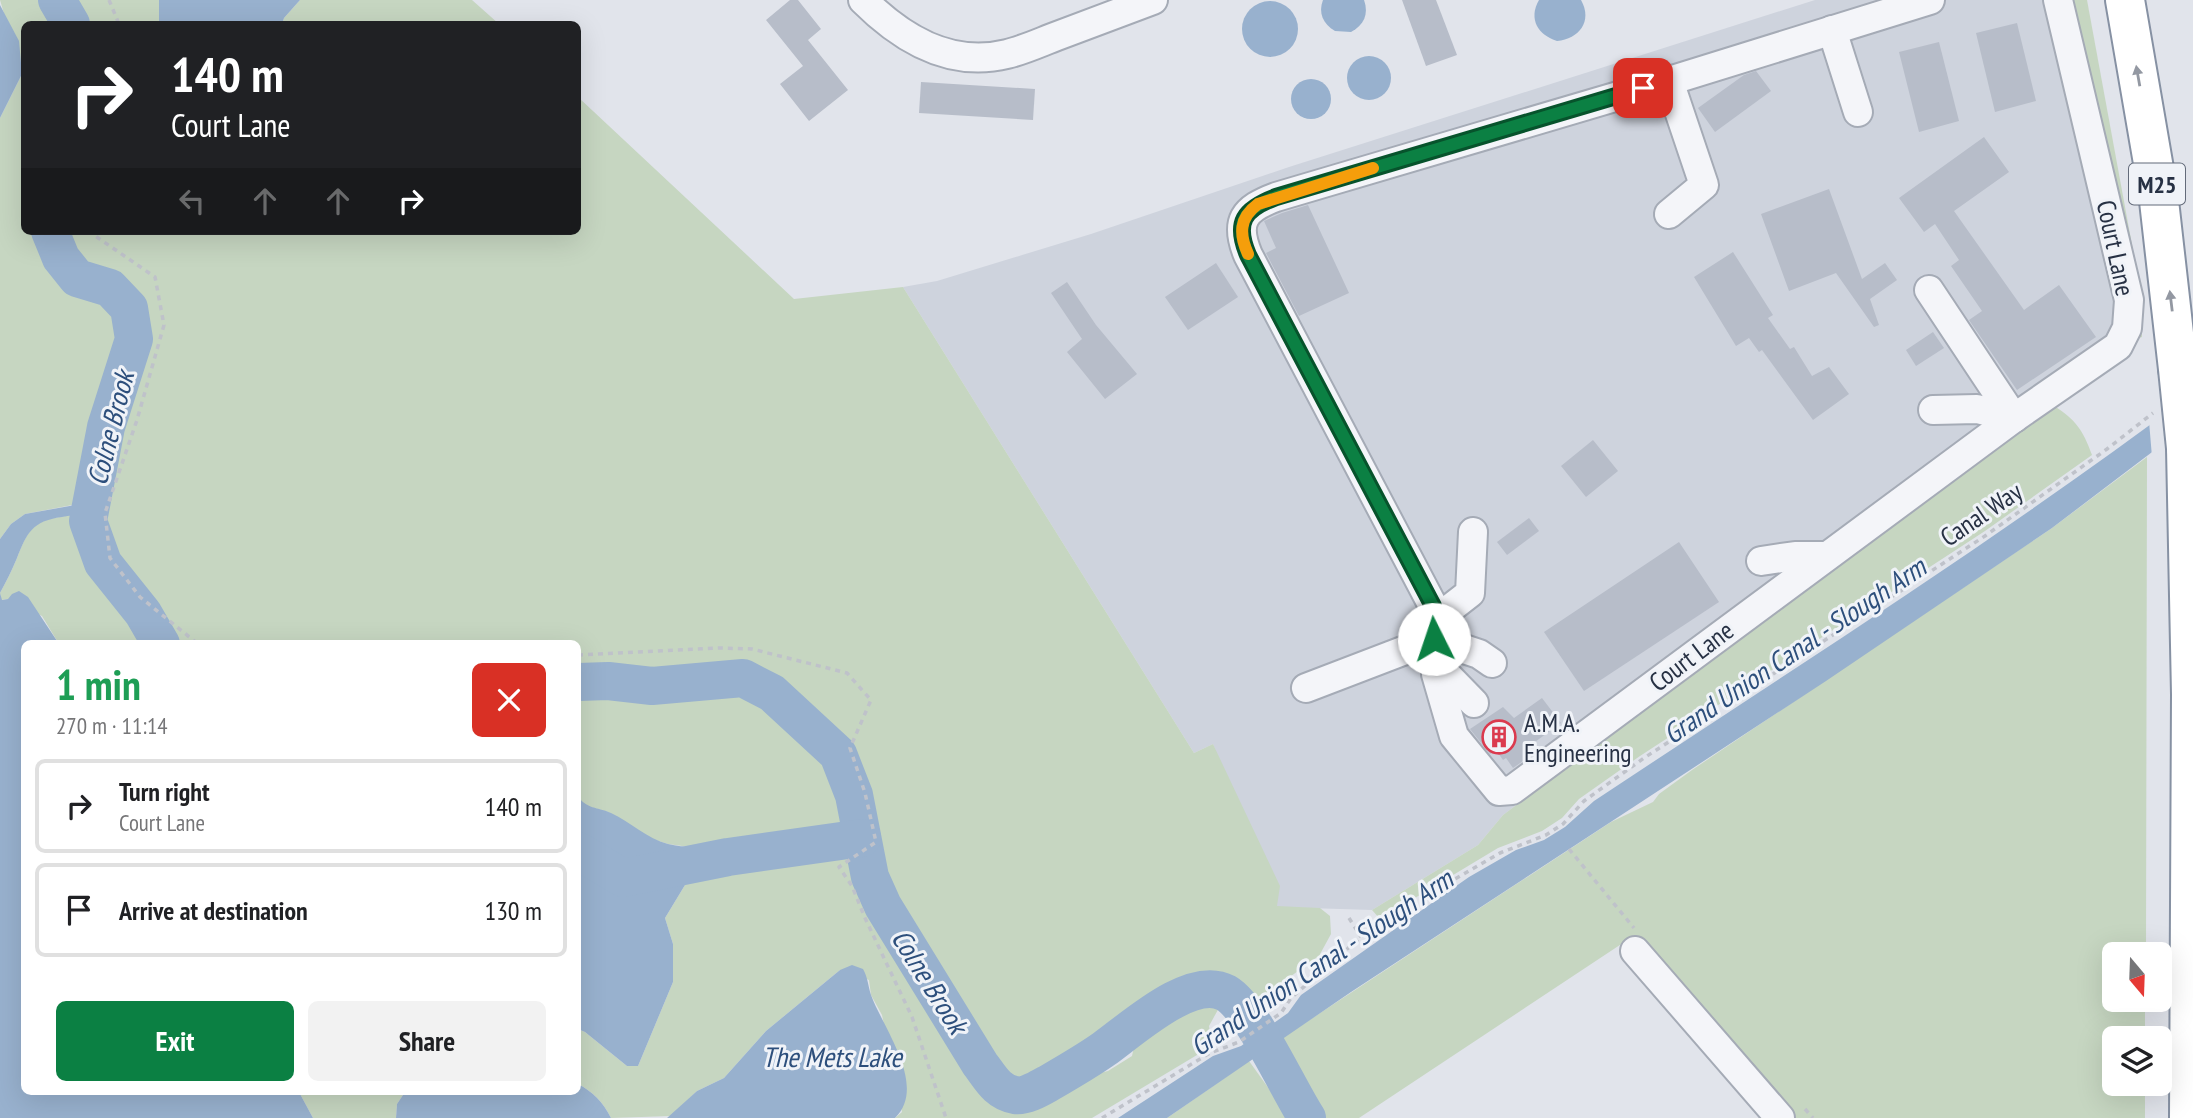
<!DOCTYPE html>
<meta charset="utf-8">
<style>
body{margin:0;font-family:"PT Sans Narrow",sans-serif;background:#f2f2f2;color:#202124;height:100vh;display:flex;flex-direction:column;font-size:26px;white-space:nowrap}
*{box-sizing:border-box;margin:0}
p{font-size:23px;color:#757577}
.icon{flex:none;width:38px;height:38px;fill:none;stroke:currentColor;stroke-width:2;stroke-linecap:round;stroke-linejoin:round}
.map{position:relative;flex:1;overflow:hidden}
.panel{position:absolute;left:21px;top:640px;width:560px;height:455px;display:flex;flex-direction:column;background:#fff;border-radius:10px;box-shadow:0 7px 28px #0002}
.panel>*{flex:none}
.guide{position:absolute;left:21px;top:21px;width:560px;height:214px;border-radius:10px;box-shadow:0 7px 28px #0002;background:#202124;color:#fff;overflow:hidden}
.needle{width:46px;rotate:161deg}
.tools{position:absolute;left:2102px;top:942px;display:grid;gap:14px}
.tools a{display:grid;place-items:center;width:70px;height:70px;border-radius:10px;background:#fff;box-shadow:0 7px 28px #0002;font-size:35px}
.pin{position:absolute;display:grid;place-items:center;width:60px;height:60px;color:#fff;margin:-30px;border-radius:14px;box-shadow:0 4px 10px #0006}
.me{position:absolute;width:77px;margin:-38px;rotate:356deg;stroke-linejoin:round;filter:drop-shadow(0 0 5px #0008)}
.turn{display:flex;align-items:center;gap:24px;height:147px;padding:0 35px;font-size:32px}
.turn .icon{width:91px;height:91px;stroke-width:2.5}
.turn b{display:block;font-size:49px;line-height:60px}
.lanes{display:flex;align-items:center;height:66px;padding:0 35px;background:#0003;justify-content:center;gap:35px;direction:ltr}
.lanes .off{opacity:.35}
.round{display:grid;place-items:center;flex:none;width:74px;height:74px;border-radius:10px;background:#f2f2f2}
.summary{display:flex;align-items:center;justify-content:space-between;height:119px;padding:0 35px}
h1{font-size:42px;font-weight:700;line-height:52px;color:#1e9e55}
.cta{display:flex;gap:14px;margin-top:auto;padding:14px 35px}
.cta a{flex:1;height:80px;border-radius:10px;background:#0b8043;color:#fff;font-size:28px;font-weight:700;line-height:80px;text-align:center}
.cta a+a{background:#f2f2f2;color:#202124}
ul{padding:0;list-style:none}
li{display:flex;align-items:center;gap:21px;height:94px;margin:0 14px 10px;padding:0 21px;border:4px solid #e0e0e0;border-radius:10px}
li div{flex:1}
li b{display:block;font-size:26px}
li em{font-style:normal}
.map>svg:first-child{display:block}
.built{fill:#ced3dd}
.green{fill:#c6d6c1}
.water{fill:#98b1ce}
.pier{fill:#e1e4eb}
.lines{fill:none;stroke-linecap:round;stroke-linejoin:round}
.river{stroke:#98b1ce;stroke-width:38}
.building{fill:#b7bdc9}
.minor-casing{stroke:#a5abb6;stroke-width:32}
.highway-casing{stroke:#8691a3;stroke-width:42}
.path{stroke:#bfc2ca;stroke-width:3.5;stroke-dasharray:5 5;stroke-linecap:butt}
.minor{stroke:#f4f5f9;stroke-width:28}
.highway{stroke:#fff;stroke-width:38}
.highway-bridge-casing{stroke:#8691a3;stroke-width:42;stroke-linecap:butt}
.highway-bridge{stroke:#fff;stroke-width:38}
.oneway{fill:#9398a2}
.route-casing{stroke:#07532c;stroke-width:18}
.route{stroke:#0b8043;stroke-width:12}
.slow{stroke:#f59e0b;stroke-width:12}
.labels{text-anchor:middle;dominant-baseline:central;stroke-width:6;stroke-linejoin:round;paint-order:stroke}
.shield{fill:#f0f3f8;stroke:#636b7a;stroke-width:2}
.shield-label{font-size:24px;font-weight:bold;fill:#273144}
.street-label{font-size:26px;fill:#273144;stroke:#f0f3f8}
.poi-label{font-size:26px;fill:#273144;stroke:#f0f3f8;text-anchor:start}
.water-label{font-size:28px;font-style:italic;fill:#2d4f7c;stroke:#f0f3f8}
</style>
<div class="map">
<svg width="2193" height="1118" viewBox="0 0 2193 1118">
<rect width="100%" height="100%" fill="#e1e4eb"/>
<path class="built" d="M 1815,0 L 2067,0 L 2133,302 L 2110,365 L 1814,582 L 1503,815 L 1478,845 L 1372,910 L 1276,907 L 1213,744 L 1194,753 L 903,287 L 937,281 L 1091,234 L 1289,167 Z"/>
<g class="green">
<path d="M 0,0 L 51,0 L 65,24 L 24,24 L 24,231 L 47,231 L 56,257 L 74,281 L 109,290 L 126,310 L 130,339 L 104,417 L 88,502 L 25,514 L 11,524 L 0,539 L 0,118 L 22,74 Z"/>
<path d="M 60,0 L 159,0 L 159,24 L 72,24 Z"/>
<path d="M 300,0 L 472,0 L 499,24 L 282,24 L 284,18 Z"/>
<path d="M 2067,0 L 2087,0 L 2139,283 L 2142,337 L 2127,342 Z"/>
<path d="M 578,97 L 794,299 L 903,287 L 1194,753 L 1213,744 L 1280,886 L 1277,906 L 1320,908 L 1330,916 L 1331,934 L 1319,956 L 1280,984 L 1286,995 L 1259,1016 L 1235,985 L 1206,982 L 1170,996 L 1095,1050 L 1034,1087 L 1017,1093 L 999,1084 L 886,906 L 874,876 L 858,798 L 841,753 L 774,690 L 743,675 L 649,682 L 608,677 L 578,678 L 578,644 L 165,644 L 144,609 L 105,559 L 92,520 L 138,339 L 134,307 L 113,284 L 78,273 L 64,255 L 55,231 L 151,231 L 162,233 L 183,231 L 578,231 Z"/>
<path d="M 2054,406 C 2076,420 2083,430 2092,455 L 1985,531 L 1640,756 L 1579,799 L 1562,818 L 1542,831 L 1498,848 L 1380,919 L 1372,910 L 1478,845 L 1503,815 L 1814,582 Z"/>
<path d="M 2147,457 L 2146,954 L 2114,954 L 2114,999 L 2145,999 L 2145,1038 L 2114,1038 L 2114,1083 L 2145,1083 L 2145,1118 L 1790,1118 L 1635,935 L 1359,1118 L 1317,1118 L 1279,1040 L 1611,822 L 1653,802 L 1659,794 L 1692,770 L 2052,528 Z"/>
<path d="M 72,515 L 79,515 L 84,521 L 100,564 L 140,615 L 157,644 L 59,644 L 42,616 L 9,599 L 1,600 L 0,593 C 6,582 12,570 17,558 C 30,524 35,520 72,515 Z"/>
<path d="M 742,683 L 770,696 L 834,756 L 851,797 L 857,834 L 717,851 L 668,844 L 652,839 L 608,812 L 583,805 L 578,796 L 578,686 L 605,685 L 652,690 Z"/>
<path d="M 859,843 L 865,877 L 886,920 L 969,1057 L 996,1094 L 1020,1101 L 1047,1092 L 1069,1080 L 1108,1071 L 1132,1056 L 1136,1038 L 1172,1006 L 1195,998 L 1219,999 L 1220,1006 L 1209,1026 L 1212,1046 L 1092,1118 L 895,1118 L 902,1112 L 882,1015 L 871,995 L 869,980 L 840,970 L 766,1031 L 724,1078 L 697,1091 L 671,1116 L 611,1118 C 603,1102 593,1092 578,1084 L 578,1029 L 585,1032 L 627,1066 L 638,1066 L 673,982 L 673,944 L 665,918 L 688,880 L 713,872 L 726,863 Z"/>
<path d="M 1249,1061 L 1290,1118 L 1167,1118 Z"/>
<path d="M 299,1092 L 405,1092 L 397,1104 L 396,1118 L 313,1118 Z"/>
</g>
<g class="water">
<path d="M 159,0 L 300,0 L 284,18 L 282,24 L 159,24 Z"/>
<path d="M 1323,0 L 1364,0 C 1369,14 1364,25 1351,32 L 1335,31 C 1323,24 1318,13 1323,0 Z"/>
<path d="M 1539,0 L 1581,0 C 1593,21 1579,39 1557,41 C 1538,35 1528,19 1539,0 Z"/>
<circle cx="1270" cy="29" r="28"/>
<path d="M 0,5 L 19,41 L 22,74 L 0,118 Z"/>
<circle cx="1369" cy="78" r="22"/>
<circle cx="1311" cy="99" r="20"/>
<path d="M 2193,393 L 2193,421 L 2052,528 L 1826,681 L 1351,992 L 1167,1118 L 1118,1118 L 1213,1056 L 1241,1046 L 1288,1013 L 1301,995 L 1469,877 L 1516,850 L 1544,840 L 1565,827 L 1594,801 C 1796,667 2000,538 2193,393 Z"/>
<path d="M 92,502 L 88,521 C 78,515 73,515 62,517 C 32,521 27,533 17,558 C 12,570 6,582 0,593 L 2,600 L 8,599 L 12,594 L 19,591 L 28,597 L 59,644 L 24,644 L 24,1092 L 299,1092 L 313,1118 L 0,1118 L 0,539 L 11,524 L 25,514 Z"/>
<path d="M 578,796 C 586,809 598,807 611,813 C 631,822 647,839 668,844 C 685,848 701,847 717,851 L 726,863 L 713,872 L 688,880 L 665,918 L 673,944 L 673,982 L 638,1066 L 627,1066 L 585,1032 L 578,1029 Z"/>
<path d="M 852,965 L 863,969 C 868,978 868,986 871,995 C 883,1028 928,1086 895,1118 L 667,1118 L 697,1091 L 724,1078 L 766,1031 L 840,970 Z"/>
<path d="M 578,1084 C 593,1092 603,1102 611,1118 L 396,1118 L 397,1104 L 405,1092 L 578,1092 Z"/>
</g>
<path class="pier" d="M 2191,390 L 2193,426 L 2152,457 L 2149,421 Z"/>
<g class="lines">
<g class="river">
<path d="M 57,0 L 71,24"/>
<path d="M 50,231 L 61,258 L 77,278 L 110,288 L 129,308 L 134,339 L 106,427 L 88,521 L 103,563 L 143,613 L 161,644"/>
<path d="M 578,682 L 608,681 L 652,686 L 743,678 L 772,693 L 838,754 L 854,795 L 870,877 L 883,906 L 980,1064 C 990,1077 997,1092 1015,1095 C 1025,1097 1040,1088 1049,1083 C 1068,1072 1087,1061 1104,1049 C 1131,1030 1191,974 1226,993 C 1252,1008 1288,1089 1307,1118"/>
<path d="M 578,851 L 623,878 L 728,857 L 862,838"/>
</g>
</g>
<g class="building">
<path d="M 790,0 L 798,0 L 821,29 L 808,40 L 848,90 L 809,121 L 780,84 L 803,66 L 766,20 Z"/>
<path d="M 1402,0 L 1436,0 L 1457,55 L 1426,66 Z"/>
<path d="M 2017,23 L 2036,101 L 1995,112 L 1976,33 Z"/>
<path d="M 1939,42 L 1959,121 L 1919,132 L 1899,52 Z"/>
<path d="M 1756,71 L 1771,91 L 1715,132 L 1698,108 L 1744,75 Z"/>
<path d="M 921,82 L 1035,89 L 1033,120 L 919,113 Z"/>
<path d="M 1984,137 L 2009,172 L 1954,211 L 2024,310 L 2059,285 L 2096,337 L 2017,390 L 1969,320 L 1982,311 L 1951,266 L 1959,260 L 1935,224 L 1924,232 L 1899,198 Z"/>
<path d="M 1829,189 L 1862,279 L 1885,263 L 1897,280 L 1870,299 L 1879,325 L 1874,327 L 1836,273 L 1789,291 L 1761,214 Z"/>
<path d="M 1308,205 L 1349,293 L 1299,316 L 1266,253 L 1276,248 L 1264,221 L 1282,213 Z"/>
<path d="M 1733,252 L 1773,315 L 1768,318 L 1790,349 L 1794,347 L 1812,376 L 1829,367 L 1849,394 L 1813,420 L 1762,350 L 1759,352 L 1749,338 L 1736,346 L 1694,277 Z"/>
<path d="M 1216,263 L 1238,297 L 1188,330 L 1165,297 Z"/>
<path d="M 1067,282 L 1096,325 L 1137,374 L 1105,399 L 1067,352 L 1082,339 L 1051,293 Z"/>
<path d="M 1933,332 L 1944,348 L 1916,366 L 1906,350 Z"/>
<path d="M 1593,440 L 1618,471 L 1586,497 L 1561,466 Z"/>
<path d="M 1529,518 L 1539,531 L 1507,555 L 1497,542 Z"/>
<path d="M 1679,542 L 1719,602 L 1584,691 L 1544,632 Z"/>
<path d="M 1542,698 L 1561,723 L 1528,747 L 1533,754 L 1513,768 L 1506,758 L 1503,760 L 1496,750 L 1490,754 L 1470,729 L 1503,707 L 1514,718 Z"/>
</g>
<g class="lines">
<defs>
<g id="minor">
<path d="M 863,0 C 902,39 950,68 1007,54 C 1024,50 1041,42 1057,36 C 1089,24 1121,12 1153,0"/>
<path d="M 1930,0 L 1669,81 L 1276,197 C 1244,209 1234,221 1248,255 L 1433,606 L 1436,674 L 1454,736 L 1499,791 L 1512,790 L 2014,418 L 2118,346 L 2127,328 L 2129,300 L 2058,0"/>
<path d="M 1832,30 L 1858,112"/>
<path d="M 1669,81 L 1704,185 L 1669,214"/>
<path d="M 1929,290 L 2014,418"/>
<path d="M 1933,410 L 1977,409 L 2014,418"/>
<path d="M 1761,561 L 1795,556 L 1826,556"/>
<path d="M 1434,621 L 1470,593 L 1473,532"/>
<path d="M 1436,664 L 1474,703"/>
<path d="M 1306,688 L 1434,639 L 1479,654 L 1492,663"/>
<path d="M 1635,951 L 1780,1118"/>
</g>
<g id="highway">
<path d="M 2125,0 L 2158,192 L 2178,369"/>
<path d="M 2186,448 L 2191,694 L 2189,1118"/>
</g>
</defs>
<use href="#minor" class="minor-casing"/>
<use href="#highway" class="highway-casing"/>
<g class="path">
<path d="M 109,0 L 119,24"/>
<path d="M 88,231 L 155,277 L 164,325 L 137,420 L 105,513 L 110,558 L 140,597 L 198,644"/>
<path d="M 578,655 L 720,648 L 752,649 L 847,673 L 871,700 L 850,748 L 865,793 L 876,842 L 839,867 L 852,886 L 865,918 L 912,1017 L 946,1118"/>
<path d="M 1569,849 L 1634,928"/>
<path d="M 1349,918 L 1361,937"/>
<path d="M 1805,1109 L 1813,1118"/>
<path d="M 1102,1118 L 1210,1053 L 1239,1042 L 1281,1013 L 1291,998 L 1361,937 L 1391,916 L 1500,853 L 1546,835 L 1563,824 L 1584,801 L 1644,758 L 1985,536 L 2107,449 L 2153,413"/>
</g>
<use href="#minor" class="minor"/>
<use href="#highway" class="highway"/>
<defs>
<path id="highway-bridge" d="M 2178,369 L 2186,448"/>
</defs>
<use href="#highway-bridge" class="highway-bridge-casing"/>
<use href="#highway-bridge" class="highway-bridge"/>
</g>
<defs><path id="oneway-solid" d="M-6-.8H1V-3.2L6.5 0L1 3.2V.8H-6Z" transform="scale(1.75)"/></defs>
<g class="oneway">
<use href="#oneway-solid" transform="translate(2138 76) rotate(-100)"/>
<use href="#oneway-solid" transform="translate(2171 301) rotate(-97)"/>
</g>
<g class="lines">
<defs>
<path id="route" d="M 1434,639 L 1433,606 L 1248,255 C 1234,222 1244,209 1276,197 L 1643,88"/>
</defs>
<use href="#route" class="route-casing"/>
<use href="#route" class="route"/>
<path class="slow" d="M 1248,254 C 1239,234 1239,218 1258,204 L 1373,168"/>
</g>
<defs>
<symbol id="building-ring" viewBox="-11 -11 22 22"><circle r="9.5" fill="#f0f3f8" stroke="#db3a4e" stroke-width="1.5"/><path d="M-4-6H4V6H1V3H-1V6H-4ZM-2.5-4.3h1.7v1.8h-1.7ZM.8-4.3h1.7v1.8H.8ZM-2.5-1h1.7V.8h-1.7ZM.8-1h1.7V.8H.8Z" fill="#db3a4e"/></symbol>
</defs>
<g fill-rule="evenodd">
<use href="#building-ring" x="1480" y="718" width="38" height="38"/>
</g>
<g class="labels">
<rect class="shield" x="2129" y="163.5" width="56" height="41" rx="5"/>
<g class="shield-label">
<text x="2157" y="184">M25</text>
</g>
<g class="street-label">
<text transform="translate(2116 248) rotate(78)">Court Lane</text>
<text transform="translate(1981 514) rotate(-34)">Canal Way</text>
<text transform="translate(1691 656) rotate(-37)">Court Lane</text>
</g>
<g class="poi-label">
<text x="1524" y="722">A.M.A.<tspan x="1524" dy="30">Engineering</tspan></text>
</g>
<g class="water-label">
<text transform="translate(110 428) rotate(-76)">Colne Brook</text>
<text transform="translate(1794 650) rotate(-34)">Grand Union Canal - Slough Arm</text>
<text transform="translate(1321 962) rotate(-34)">Grand Union Canal - Slough Arm</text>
<text transform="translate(930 981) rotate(58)">Colne Brook</text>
<text x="832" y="1056">The Mets Lake</text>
</g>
</g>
</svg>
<div class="tools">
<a><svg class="needle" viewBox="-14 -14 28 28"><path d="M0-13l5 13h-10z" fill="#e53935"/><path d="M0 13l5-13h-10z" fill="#757577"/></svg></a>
<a><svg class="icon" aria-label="layers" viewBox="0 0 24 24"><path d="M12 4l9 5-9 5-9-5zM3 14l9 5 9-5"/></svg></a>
</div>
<div class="pin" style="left:1643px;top:88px;background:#d93025"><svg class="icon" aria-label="arrive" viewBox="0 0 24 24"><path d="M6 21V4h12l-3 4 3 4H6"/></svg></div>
<svg class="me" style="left:1434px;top:639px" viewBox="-20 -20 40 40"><circle r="19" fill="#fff"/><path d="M0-13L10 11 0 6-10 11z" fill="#0b8043"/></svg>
<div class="guide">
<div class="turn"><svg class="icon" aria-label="right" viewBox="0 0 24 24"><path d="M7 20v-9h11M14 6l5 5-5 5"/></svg><div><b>140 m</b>Court Lane</div></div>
<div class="lanes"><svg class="icon off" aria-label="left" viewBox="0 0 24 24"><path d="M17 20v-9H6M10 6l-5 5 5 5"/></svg><svg class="icon off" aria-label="ahead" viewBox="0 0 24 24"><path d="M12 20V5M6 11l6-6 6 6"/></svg><svg class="icon off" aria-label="ahead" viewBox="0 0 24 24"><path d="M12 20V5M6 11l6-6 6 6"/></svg><svg class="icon" aria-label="right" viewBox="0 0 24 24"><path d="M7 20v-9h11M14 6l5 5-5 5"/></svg></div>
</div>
<section class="panel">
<div class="summary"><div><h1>1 min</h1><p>270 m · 11:14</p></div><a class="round" style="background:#d93025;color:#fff"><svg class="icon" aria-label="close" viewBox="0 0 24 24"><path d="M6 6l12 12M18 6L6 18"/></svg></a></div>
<ul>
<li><svg class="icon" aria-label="right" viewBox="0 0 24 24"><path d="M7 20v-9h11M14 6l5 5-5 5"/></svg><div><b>Turn right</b><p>Court Lane</p></div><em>140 m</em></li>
<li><svg class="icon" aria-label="arrive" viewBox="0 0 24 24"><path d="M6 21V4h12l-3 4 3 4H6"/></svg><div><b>Arrive at destination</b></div><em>130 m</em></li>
</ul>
<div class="cta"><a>Exit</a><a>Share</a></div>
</section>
</div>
